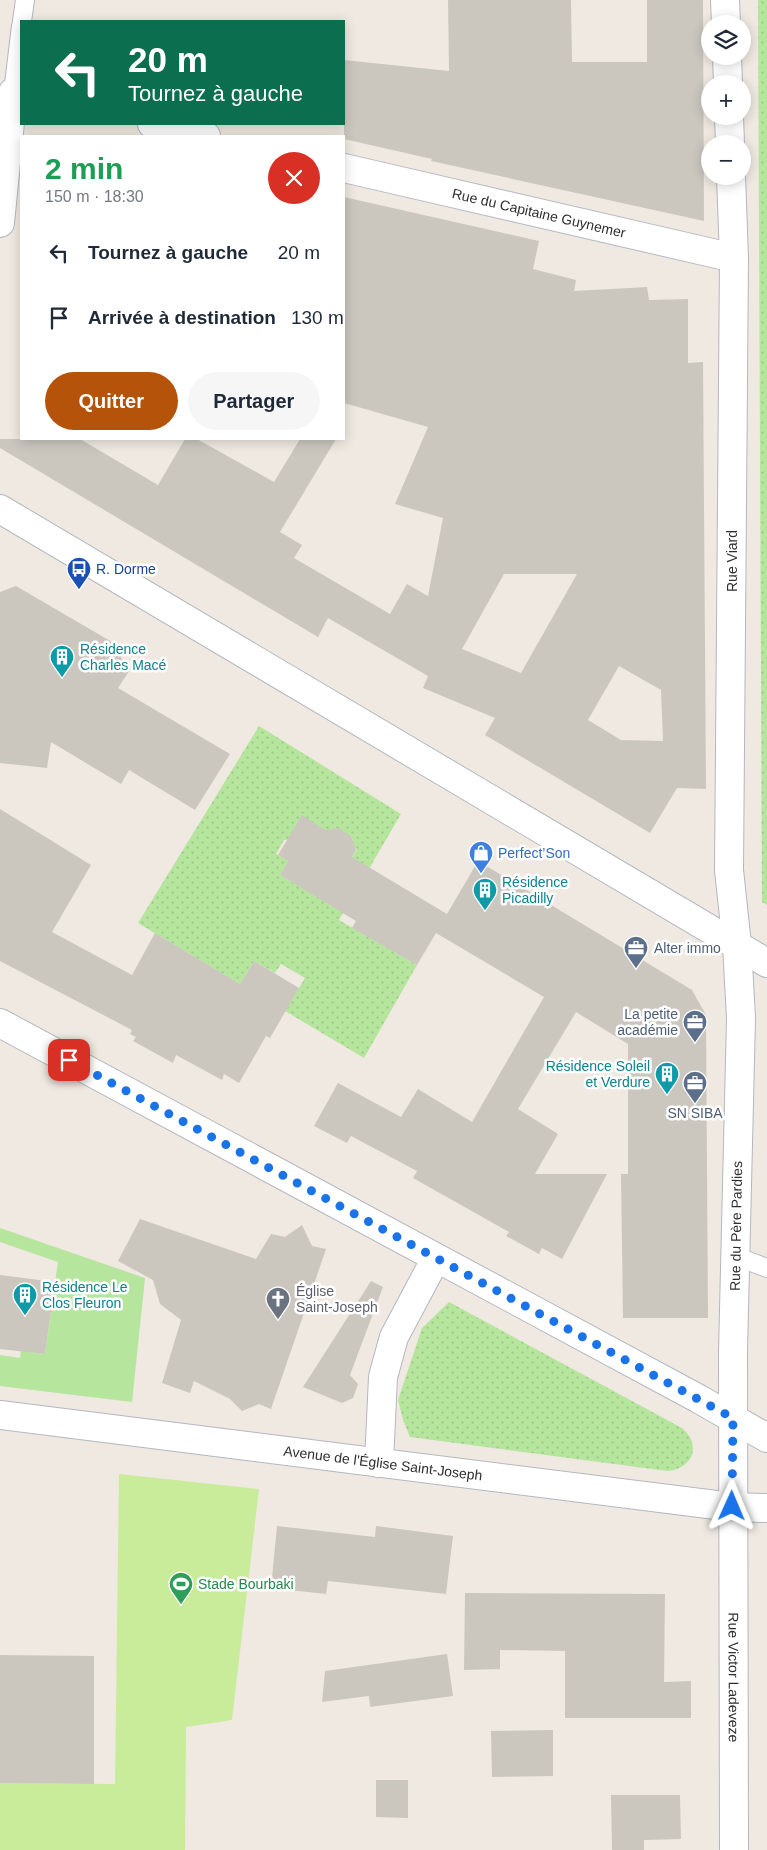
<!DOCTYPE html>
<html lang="fr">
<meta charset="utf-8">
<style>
body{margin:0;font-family:Arial,sans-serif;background:#f6f6f7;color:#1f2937;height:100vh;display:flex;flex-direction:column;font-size:19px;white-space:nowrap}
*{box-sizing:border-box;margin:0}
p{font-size:16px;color:#747a83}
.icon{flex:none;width:28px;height:28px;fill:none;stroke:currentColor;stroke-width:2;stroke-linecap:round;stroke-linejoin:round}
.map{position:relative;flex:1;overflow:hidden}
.panel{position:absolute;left:20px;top:135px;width:325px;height:305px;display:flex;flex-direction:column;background:#fff;border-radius:0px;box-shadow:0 2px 12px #0003}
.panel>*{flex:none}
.top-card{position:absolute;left:20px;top:20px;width:325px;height:105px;border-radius:0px;box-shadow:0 2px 12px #0003;background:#0b6e4f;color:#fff;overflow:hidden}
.controls{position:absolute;left:701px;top:15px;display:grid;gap:10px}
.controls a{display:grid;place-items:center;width:50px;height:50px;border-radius:50%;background:#fff;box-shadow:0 2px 12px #0003;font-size:25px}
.pin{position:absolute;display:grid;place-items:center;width:42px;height:42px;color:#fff;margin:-21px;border-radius:10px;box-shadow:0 2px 8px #0006}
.me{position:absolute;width:55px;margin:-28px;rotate:1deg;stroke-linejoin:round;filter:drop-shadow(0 0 4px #0008)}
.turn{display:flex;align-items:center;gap:18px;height:105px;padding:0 25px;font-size:22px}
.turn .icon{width:65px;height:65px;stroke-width:2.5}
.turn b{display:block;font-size:35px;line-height:42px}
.round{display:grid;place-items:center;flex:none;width:52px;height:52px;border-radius:26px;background:#f6f6f7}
.summary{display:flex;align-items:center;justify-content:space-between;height:85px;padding:0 25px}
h1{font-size:30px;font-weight:600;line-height:38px;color:#1e9e55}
.action{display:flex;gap:10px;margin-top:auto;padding:10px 25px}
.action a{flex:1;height:58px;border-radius:30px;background:#b45309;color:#fff;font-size:20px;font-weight:600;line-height:58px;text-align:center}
.action a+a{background:#f6f6f7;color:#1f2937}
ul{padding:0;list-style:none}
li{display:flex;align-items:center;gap:15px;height:65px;padding:0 25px}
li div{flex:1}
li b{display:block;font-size:19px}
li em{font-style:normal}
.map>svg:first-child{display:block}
.grass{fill:#b6e59e}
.park{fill:url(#park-dots);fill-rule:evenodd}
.pitch{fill:#c9ec9a}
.building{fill:#cbc7bf;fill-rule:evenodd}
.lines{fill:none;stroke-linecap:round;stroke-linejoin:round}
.lane-casing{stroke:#b4b7c1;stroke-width:20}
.street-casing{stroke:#b4b7c1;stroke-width:30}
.secondary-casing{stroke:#b4b7c1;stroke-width:30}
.lane{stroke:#fff;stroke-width:18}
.street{stroke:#fff;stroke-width:28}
.secondary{stroke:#fff;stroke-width:28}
.route{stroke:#1a73e8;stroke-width:9;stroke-dasharray:0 16.2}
.labels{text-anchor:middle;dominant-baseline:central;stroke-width:5;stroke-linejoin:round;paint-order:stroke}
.street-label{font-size:14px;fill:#2e2e2e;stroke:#fff}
.transit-label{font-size:14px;fill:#164399;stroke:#fff;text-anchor:start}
.culture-label{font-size:14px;fill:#0d838f;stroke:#fff;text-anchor:start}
.shop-label{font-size:14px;fill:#366cbe;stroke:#fff;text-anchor:start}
.service-label{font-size:14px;fill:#4e5e75;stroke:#fff;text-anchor:start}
.worship-label{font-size:14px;fill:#5b616d;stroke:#fff;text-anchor:start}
.leisure-label{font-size:14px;fill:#27864d;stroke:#fff;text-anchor:start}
</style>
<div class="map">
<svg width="767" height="1850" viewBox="0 0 767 1850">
<defs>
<pattern id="park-dots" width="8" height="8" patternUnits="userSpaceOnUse" patternTransform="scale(1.25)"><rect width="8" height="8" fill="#b6e59e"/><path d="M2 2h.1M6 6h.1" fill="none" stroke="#9dc588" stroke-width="1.8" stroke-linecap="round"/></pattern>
</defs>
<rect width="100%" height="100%" fill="#efe9e1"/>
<path class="grass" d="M 0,1228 L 145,1278 L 132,1402 L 0,1386 L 0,1355 L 20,1358 L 21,1351 L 45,1354 L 58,1262 L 0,1242 Z"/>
<g class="park">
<path d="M 758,0 L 767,0 L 767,905 L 762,902 Z"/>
<path d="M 259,726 L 401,814 L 339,920 L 417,965 L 364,1058 L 285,1011 L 305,978 L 281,964 L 275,973 L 254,961 L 240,984 L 138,923 ZM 351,836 L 353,842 L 350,845 L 357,849 L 344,871 L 334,907 L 280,875 L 288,861 L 276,854 L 284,840 Z"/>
<path d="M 449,1302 L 682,1428 C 702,1445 693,1469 667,1471 L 410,1437 L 403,1420 L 398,1400 L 422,1328 Z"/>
</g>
<path class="pitch" d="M 119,1474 L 259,1489 L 232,1720 L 186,1727 L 185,1850 L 0,1850 L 0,1783 L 115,1784 Z"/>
<g class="building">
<path d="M 448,0 L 571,0 L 572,62 L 647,62 L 647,0 L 703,0 L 704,221 L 431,161 L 432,159 L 344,139 L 344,60 L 449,71 Z"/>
<path d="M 344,197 L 539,241 L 533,269 L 576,280 L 574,291 L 647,287 L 649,300 L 688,299 L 688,363 L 703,362 L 706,789 L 677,788 L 650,833 L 485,735 L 495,718 L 423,688 L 428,676 L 328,618 L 318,637 L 0,448 L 0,439 L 80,439 L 158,485 L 185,439 L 197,439 L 274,482 L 300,439 L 336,439 L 280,532 L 302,545 L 294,558 L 390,614 L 407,584 L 428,596 L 443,518 L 395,504 L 428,427 L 344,403 ZM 504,574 L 577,574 L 521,673 L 462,649 ZM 619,666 L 661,690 L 663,741 L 621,740 L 588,720 Z"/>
<path d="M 16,586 L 112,642 L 109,647 L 121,655 L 122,662 L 131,668 L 118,688 L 230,754 L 195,810 L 129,770 L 121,784 L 51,742 L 47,768 L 0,763 L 0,592 Z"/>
<path d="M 0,809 L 91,865 L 52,932 L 132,975 L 155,933 L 240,984 L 254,961 L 299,988 L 270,1038 L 266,1036 L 239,1083 L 224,1074 L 222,1080 L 176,1055 L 173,1063 L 133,1041 L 136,1037 L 130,1034 L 132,1030 L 0,961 Z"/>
<path d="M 302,815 L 325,830 L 339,828 L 351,836 L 356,850 L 352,857 L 447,914 L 478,861 L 692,990 L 706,1015 L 708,1318 L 623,1318 L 621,1174 L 628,1174 L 628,1044 L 576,1012 L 518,1109 L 558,1134 L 535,1174 L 607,1174 L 562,1259 L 542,1248 L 539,1254 L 506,1236 L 509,1232 L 413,1178 L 417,1171 L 351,1136 L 347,1143 L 314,1126 L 338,1083 L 401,1117 L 418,1089 L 472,1122 L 544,997 L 436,933 L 417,965 L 352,928 L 356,921 L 280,875 L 288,861 L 278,855 Z"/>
<path d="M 140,1219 L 256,1259 L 271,1234 L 285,1237 L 302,1225 L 312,1246 L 326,1249 L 271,1409 L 259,1404 L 242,1411 L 230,1399 L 194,1381 L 190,1393 L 162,1383 L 181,1320 L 160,1304 L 153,1280 L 118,1261 Z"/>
<path d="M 0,1275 L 55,1282 L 45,1354 L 0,1349 Z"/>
<path d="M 371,1281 L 383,1287 L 350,1375 L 358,1384 L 353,1398 L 342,1403 L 303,1387 Z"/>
<path d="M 277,1526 L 375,1537 L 376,1526 L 453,1536 L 446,1594 L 328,1581 L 326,1594 L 271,1588 Z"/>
<path d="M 465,1593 L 665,1594 L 664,1682 L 691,1681 L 691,1718 L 565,1718 L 565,1651 L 500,1650 L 500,1669 L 464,1670 Z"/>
<path d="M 447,1654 L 453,1696 L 370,1707 L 369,1696 L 322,1702 L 325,1671 Z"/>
<path d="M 0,1655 L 94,1656 L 94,1784 L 0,1783 Z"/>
<path d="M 553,1730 L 553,1776 L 492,1777 L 491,1731 Z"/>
<path d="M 376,1780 L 408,1780 L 408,1818 L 376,1817 Z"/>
<path d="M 611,1795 L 680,1795 L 681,1839 L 644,1840 L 644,1850 L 612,1850 Z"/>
</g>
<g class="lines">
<defs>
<g id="lane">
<path d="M 22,21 L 25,0"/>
<path d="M 13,92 L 21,26"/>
<path d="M 735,1256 L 767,1268"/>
</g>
<g id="street">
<path d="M 725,0 L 726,24"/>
<path d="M 727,56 L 728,84"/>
<path d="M 729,116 L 730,144"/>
<path d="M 152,124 L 206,136"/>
<path id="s1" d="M 344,168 L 734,258"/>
<path id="s2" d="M 731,176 L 734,258 L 729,870 L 737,945 L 741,1018 L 733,1352 L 734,1850"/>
<path d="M 0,223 L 13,92"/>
<path d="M 0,1023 L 699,1399 L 767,1438"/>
<path id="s3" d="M 0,1415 L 732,1507 L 767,1508"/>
<path d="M 379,1463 L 383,1377 L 394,1337 L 436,1258"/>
</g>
<path id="secondary" d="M 0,509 L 767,963"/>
</defs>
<use href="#lane" class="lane-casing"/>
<use href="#street" class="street-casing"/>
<use href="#secondary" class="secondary-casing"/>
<use href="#lane" class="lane"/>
<use href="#street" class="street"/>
<use href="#secondary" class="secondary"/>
</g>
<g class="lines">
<path class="route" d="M 69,1060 L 733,1418 L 732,1506"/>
</g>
<defs>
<symbol id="bus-pin" viewBox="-11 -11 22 30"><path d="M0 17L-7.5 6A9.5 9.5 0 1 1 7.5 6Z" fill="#1a4fb4" stroke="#fff"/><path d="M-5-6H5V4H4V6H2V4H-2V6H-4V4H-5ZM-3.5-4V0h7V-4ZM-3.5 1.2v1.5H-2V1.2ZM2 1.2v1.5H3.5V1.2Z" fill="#fff"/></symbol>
<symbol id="building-pin" viewBox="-11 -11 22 30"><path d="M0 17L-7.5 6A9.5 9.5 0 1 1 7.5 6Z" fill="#0f9aa8" stroke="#fff"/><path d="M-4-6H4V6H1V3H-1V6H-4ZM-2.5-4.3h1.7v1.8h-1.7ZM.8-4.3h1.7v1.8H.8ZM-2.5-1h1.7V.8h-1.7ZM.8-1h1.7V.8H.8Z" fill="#fff"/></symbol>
<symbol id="shop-pin" viewBox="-11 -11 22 30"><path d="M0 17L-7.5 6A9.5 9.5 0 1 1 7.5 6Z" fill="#3f7fe0" stroke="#fff"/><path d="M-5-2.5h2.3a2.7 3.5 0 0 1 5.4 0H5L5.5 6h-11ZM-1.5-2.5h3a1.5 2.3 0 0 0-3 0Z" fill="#fff"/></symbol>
<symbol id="office-pin" viewBox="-11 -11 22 30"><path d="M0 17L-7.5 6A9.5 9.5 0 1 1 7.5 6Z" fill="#5c6f8a" stroke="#fff"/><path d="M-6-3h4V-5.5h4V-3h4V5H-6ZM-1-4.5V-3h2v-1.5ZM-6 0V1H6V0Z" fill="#fff"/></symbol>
<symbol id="church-pin" viewBox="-11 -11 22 30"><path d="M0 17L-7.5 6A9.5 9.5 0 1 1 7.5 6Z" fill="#6b7280" stroke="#fff"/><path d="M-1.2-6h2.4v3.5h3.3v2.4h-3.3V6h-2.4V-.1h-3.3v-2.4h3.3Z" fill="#fff"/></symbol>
<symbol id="stadium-pin" viewBox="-11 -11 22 30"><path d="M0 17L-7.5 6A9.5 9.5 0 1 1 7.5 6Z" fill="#2e9e5b" stroke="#fff"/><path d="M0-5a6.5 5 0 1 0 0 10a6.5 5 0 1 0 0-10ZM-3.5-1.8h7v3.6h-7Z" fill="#fff"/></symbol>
</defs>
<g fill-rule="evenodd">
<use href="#bus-pin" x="65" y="555" width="28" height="38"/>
<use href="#building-pin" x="48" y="643" width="28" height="38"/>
<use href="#shop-pin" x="467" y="839" width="28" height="38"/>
<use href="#building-pin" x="471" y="876" width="28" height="38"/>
<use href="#office-pin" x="622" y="934" width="28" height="38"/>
<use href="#office-pin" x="681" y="1008" width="28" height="38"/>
<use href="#building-pin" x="653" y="1060" width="28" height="38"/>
<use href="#office-pin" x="681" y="1069" width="28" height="38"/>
<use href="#building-pin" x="11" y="1281" width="28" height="38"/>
<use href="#church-pin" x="264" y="1285" width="28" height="38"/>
<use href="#stadium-pin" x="167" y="1570" width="28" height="38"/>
</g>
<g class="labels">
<g class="street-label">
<text stroke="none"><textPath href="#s1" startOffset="200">Rue du Capitaine Guynemer</textPath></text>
<text transform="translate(732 561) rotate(-90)">Rue Viard</text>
<text transform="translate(736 1226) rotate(-89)">Rue du Père Pardies</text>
<text stroke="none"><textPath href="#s3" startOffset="386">Avenue de l'Église Saint-Joseph</textPath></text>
<text stroke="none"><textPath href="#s2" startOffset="1502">Rue Victor Ladeveze</textPath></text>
</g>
<g class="transit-label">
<text x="96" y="569">R. Dorme</text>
</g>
<g class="culture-label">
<text x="80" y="649">Résidence<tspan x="80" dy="16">Charles Macé</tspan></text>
<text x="502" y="882">Résidence<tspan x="502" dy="16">Picadilly</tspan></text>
<text x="650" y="1066" text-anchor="end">Résidence Soleil<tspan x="650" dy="16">et Verdure</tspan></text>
<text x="42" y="1287">Résidence Le<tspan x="42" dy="16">Clos Fleuron</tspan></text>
</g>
<g class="shop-label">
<text x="498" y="853">Perfect’Son</text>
</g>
<g class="service-label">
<text x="654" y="948">Alter immo</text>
<text x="678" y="1014" text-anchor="end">La petite<tspan x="678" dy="16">académie</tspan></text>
<text x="695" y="1113" text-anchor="middle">SN SIBA</text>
</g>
<g class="worship-label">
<text x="296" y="1291">Église<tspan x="296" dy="16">Saint-Joseph</tspan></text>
</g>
<g class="leisure-label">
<text x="198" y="1584">Stade Bourbaki</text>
</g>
</g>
</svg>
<div class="controls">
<a><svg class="icon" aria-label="layers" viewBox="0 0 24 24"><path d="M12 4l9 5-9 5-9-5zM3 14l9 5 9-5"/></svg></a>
<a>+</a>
<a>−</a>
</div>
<div class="pin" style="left:69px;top:1060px;background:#d93025"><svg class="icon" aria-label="arrive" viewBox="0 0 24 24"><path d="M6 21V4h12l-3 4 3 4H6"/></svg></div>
<svg class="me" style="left:732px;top:1506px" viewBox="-20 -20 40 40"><path d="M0-17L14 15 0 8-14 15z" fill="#1a73e8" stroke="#fff" stroke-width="4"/></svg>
<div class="top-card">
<div class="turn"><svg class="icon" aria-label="left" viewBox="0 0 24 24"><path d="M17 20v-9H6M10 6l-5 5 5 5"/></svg><div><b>20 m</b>Tournez à gauche</div></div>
</div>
<section class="panel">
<div class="summary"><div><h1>2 min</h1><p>150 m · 18:30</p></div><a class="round" style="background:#d93025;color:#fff"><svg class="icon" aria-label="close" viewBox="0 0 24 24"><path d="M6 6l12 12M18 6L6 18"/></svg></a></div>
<ul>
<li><svg class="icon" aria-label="left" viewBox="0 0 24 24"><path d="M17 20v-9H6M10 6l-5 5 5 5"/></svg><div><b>Tournez à gauche</b></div><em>20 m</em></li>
<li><svg class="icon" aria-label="arrive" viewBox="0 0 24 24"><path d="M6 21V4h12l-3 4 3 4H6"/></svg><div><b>Arrivée à destination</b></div><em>130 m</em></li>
</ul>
<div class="action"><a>Quitter</a><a>Partager</a></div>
</section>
</div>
